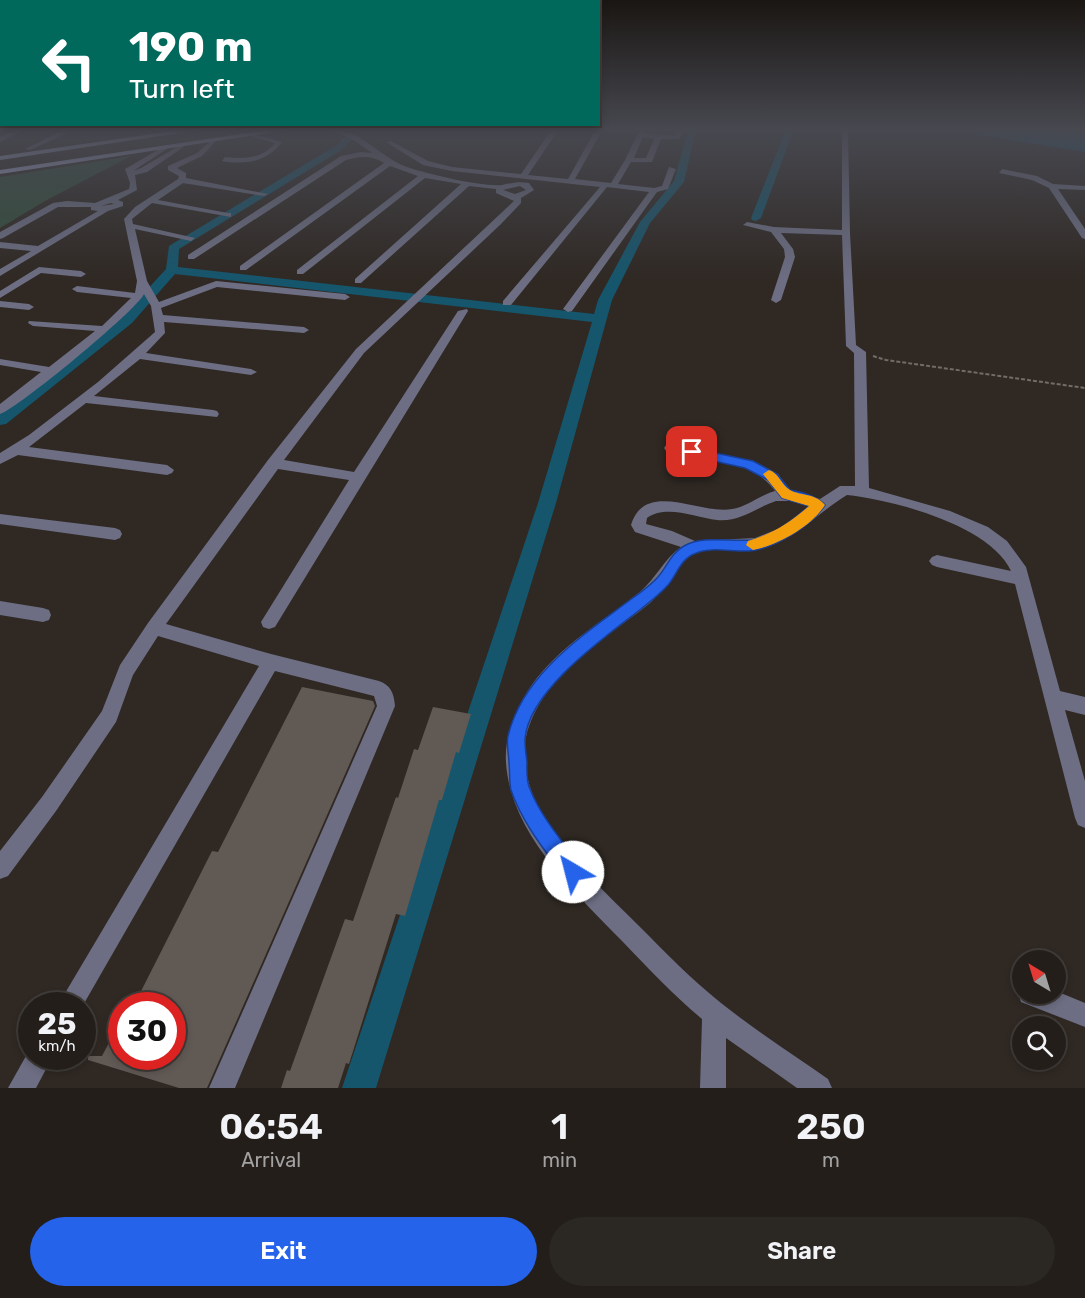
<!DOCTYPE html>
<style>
body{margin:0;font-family:Rubik,sans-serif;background:#2b2723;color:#f1f3f6;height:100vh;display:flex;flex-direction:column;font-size:22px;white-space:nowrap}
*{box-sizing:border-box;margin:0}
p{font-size:20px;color:#a3a2a2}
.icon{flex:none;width:33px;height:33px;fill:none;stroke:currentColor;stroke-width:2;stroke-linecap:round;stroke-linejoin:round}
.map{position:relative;height:1088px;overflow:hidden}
.side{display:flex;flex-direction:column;background:#231e1a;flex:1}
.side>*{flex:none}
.guide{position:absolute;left:0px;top:0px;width:600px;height:126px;box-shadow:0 3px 9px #0003,0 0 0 2px #403c39;background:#00695c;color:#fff;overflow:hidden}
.needle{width:39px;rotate:322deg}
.tools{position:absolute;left:1012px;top:950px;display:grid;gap:12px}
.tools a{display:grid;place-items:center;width:54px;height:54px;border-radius:50%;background:#231e1a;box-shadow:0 3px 9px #0003,0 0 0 2px #403c39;font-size:30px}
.speed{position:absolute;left:18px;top:992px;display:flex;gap:12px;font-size:30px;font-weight:700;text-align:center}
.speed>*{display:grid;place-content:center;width:78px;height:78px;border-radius:50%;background:#231e1a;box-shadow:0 3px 9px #0003,0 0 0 2px #403c39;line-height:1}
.speed small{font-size:15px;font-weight:400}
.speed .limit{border:9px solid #d22;background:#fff;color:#111}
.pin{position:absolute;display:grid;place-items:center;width:51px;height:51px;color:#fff;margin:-26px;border-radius:12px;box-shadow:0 3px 9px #0006}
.me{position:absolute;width:66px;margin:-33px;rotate:323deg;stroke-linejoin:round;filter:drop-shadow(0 0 4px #0008)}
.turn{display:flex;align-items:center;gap:21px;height:126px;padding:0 30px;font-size:27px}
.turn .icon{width:78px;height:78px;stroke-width:2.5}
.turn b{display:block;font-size:42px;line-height:51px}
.eta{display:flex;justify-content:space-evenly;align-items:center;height:102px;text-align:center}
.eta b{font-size:36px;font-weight:600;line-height:42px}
.button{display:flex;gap:12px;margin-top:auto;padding:12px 30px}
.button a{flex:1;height:69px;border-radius:36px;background:#2563eb;color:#fff;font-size:24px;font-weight:600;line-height:69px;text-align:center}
.button a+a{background:#2b2723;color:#f1f3f6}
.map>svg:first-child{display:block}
.green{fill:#324e3a}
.water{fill:#15566d}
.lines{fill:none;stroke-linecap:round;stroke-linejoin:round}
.canal{fill:#15566d;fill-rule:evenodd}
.building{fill:#615954}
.path{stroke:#726c68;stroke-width:2;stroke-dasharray:4 2;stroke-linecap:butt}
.minor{fill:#6d6e83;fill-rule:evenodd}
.major{fill:#b0b1dd;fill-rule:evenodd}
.route{fill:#2563eb;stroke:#184099;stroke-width:1.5}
.slow{fill:#f59e0b}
</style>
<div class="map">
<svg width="1085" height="1088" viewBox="0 0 1085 1088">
<rect width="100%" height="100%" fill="#2f2823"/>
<path class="green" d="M 131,156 L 45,201 L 0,228 L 0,177 Z"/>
<path class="water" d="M 942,129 L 1053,129 L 1085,135 L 1085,152 Z"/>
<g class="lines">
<g class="canal">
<path d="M 351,129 L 360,129 L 343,149 L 179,249 L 178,267 L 594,314 L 598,300 L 640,222 L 674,181 L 688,129 L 696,129 L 684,182 L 650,223 L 612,300 L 556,503 L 376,1088 L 342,1088 L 538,503 L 592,322 L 175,274 L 132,323 L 6,424 L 0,425 L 0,412 L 122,317 L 166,269 L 169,246 L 337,145 Z"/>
<path d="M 786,129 L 794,129 L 761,218 L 756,221 L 752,220 L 751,218 Z"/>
</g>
</g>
<g class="building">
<path d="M 302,687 L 373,701 L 375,706 L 207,1088 L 179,1088 L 88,1060 L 88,1056 L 102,1056 L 122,1018 L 122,1056 L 172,1056 L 172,1005 L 134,1005 L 212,851 L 218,852 Z"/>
<path d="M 433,707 L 471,714 L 459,753 L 456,752 L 442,800 L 439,800 L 405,916 L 396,914 L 349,1064 L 346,1063 L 338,1088 L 281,1088 L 287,1070 L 290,1071 L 345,919 L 353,921 L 396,797 L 398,798 L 414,749 L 418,750 Z"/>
</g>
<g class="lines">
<path class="path" d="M 873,356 L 886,360 L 1085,388"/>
<g class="minor">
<path d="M 17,129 L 26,129 L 0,142 L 0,137 Z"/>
<path d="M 66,129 L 76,129 L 30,150 L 25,149 Z"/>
<path d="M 160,129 L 166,129 L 166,131 L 163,133 Z"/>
<path d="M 330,129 C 361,129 379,157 407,167 C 427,174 482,187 502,185 C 511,183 519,181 529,183 L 534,190 L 521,198 L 521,203 L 501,224 L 364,353 L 284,460 L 354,472 L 458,311 L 467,309 L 468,311 L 275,627 L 269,629 L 263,627 L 261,622 L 349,480 L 278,469 L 166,624 L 271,654 L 379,681 C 391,685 394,694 395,706 L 235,1088 L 209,1088 L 377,706 L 374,696 L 275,671 L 82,1007 L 82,1005 L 58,1005 L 259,666 L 158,636 L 133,675 L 116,722 L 56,811 L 8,876 L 0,879 L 0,851 L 42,797 L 102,711 L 120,665 L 148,623 L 268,460 L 356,349 L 514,201 L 496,193 L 496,189 L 469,186 L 361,283 L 355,283 L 355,279 L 461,184 L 425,178 L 303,274 L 297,274 L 297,270 L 418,176 L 390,166 L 246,270 L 240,270 L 240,266 L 384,163 C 372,155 361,156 346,160 L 194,259 L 188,259 L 188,255 L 341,156 L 361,152 L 372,153 L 355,141 ZM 520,186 L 526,190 L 515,194 L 503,190 Z"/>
<path d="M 552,129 L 559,129 L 528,175 L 568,179 L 596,129 L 603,129 L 575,179 L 611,183 L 625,160 L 640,129 L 646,129 L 644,133 L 675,136 L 678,129 L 685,129 L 679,139 L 661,139 L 652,162 L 631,162 L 618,184 L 654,188 L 662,186 L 669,167 L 676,169 L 668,189 L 657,192 L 572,311 L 568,312 L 563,309 L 649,192 L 607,187 L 511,305 L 503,305 L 503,301 L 600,187 L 452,171 L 423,165 L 386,142 L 391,141 L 428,161 L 452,167 L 521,174 ZM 643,137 L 654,139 L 646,158 L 634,158 Z"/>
<path d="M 842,129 L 848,129 L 850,233 L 856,345 L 866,352 L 869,488 L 950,511 L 988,527 L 1007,541 L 1026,567 L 1060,691 L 1085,697 L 1085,715 L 1065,710 L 1085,781 L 1085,828 L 1078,825 L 1075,818 L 1015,584 L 937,567 L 932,565 L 929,561 L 932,557 L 937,555 L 1011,571 C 990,525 893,500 847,495 C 820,511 798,537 767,547 C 744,554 713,542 692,555 C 674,567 666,589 650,603 C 604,640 541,675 526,737 C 522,756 526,778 533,795 C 554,846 600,887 638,925 C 665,952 691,979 721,1003 C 755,1030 792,1054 828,1079 L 832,1088 L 797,1088 L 726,1038 L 726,1088 L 700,1088 L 702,1019 C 673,995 649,969 623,942 C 576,893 511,835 506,763 C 504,736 516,708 531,686 C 560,645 603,622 641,591 C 656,578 664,559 681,547 L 635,532 L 631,525 C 645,479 700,515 732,509 C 747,507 760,495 775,491 C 752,458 702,461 666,451 L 664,448 L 666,445 L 671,444 L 754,461 L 778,474 L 790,490 L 820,499 L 840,486 L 855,486 L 854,353 L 846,346 L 842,235 L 781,233 L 793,249 L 795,257 L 781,300 L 776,303 L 771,300 L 785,257 L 784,249 L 771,232 L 743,225 L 747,222 L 774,227 L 842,230 ZM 776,501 L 790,501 L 810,507 L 778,529 L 755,538 L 695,541 L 672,531 L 646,524 L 647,518 C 667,504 696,518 717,520 C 741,522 755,508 776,501 Z"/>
<path d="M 251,134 L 282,142 C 267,162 246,165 222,161 L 225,157 C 244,159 262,159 275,143 L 251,136 Z"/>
<path d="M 213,139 L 216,141 L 202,156 L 177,168 L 186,173 L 186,178 L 268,194 L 264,196 L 183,183 L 158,200 L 228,213 L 231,213 L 231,217 L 152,203 L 132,219 L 133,224 L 195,238 L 191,241 L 135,229 L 147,281 L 159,302 L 216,281 L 345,294 L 350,297 L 345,300 L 217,287 L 161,308 L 163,315 L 304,327 L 309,330 L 304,333 L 164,322 L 165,333 L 146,353 L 251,369 L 257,372 L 251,375 L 140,359 L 94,396 L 213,410 L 217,411 L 219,414 L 217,417 L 86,403 L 29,447 L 167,465 L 174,470 L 172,473 L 167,475 L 18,455 L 0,464 L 0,453 L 29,435 L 98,382 L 155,332 L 151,306 L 144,294 C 137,310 16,410 0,414 L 0,404 L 41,372 L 0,365 L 0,359 L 49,367 L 95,331 L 33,326 L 28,323 L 29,321 L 102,326 L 131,298 L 77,292 L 72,289 L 77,286 L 135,293 L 137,281 L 124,219 L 135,207 L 178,179 L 179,176 L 168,170 L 168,166 L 197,153 Z"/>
<path d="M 180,145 L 185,146 L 147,172 L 135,175 L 137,190 L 118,200 L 123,202 L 123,206 L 108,211 L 0,276 L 0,269 L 31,251 L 0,248 L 0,242 L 38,246 L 98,211 L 91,210 L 91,207 L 58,207 L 3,238 L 0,239 L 0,232 L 53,203 L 67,201 L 95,203 L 129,189 L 130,183 L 125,169 L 163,147 L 167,147 L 167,149 L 133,171 L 141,168 ZM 111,203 L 114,204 L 101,206 Z"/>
<path d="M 1002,169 L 1037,176 L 1053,184 L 1085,186 L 1085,190 L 1058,189 L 1085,229 L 1085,239 L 1082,238 L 1049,188 L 1032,180 L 999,173 Z"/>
<path d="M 39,267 L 81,271 L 86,274 L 81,277 L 41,273 L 0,298 L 0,291 Z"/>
<path d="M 0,301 L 29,304 L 34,307 L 29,310 L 0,307 Z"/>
<path d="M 0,514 L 115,528 L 120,530 L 122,534 L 120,538 L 115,540 L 0,524 Z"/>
<path d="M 0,601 L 43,608 L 49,610 L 51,615 L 49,620 L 43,622 L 0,615 Z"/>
<path d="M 1021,984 L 1023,993 L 1056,991 L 1085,1003 L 1085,1027 L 1021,1002 L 1018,993 Z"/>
<path d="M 31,1047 L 32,1056 L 53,1056 L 36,1088 L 8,1088 Z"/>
</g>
<g class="major">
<path d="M 187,129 L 207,129 L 0,160 L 0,156 Z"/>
<path d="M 275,129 L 295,129 L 0,174 L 0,170 Z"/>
</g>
</g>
<linearGradient id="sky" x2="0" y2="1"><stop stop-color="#1a1613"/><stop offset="0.46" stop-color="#474850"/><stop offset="1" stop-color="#474850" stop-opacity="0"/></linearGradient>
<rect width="1085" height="282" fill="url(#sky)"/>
<path class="route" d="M 692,448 L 753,461 L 777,474 L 790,490 C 802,492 817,496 825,505 C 812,526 773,549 749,551 C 731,552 710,546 694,554 C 681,559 677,574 668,585 C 660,594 651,601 641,609 C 605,637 529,690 525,739 C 525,746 526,755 527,762 C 527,770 526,781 530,789 C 541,817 562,841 580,865 L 582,872 L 580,879 L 573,882 L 566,879 C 546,852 522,823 511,790 C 509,782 510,772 509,763 C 509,755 506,744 508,736 C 523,674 582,636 630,600 C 640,593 650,586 658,577 C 667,567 671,553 684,546 C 703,535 730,542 751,540 C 773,537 793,520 809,506 L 782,498 L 768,480 L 745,468 L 687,455 L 686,452 Z"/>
<path class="slow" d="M 769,470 C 779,473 781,485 790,490 C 800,496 816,493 825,505 C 811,527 778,545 753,550 L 746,545 L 748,541 C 774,533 788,524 809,506 L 782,498 L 763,474 Z"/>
</svg>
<div class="tools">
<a><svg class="needle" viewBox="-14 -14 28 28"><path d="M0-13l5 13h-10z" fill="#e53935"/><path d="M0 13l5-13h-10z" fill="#a3a2a2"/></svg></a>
<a><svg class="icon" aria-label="search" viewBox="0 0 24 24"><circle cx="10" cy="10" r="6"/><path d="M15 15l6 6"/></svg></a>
</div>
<div class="speed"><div>25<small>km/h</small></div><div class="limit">30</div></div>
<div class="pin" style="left:692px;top:452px;background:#d93025"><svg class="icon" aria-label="arrive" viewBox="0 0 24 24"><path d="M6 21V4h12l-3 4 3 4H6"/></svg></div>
<svg class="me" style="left:573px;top:872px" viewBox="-20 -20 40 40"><circle r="19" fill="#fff"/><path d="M0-13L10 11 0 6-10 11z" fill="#2563eb"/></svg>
<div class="guide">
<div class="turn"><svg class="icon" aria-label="left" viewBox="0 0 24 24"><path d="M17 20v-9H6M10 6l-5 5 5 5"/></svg><div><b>190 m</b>Turn left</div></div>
</div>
</div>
<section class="side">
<div class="eta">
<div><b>06:54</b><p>Arrival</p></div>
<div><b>1</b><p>min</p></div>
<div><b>250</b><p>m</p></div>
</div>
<div class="button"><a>Exit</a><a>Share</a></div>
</section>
